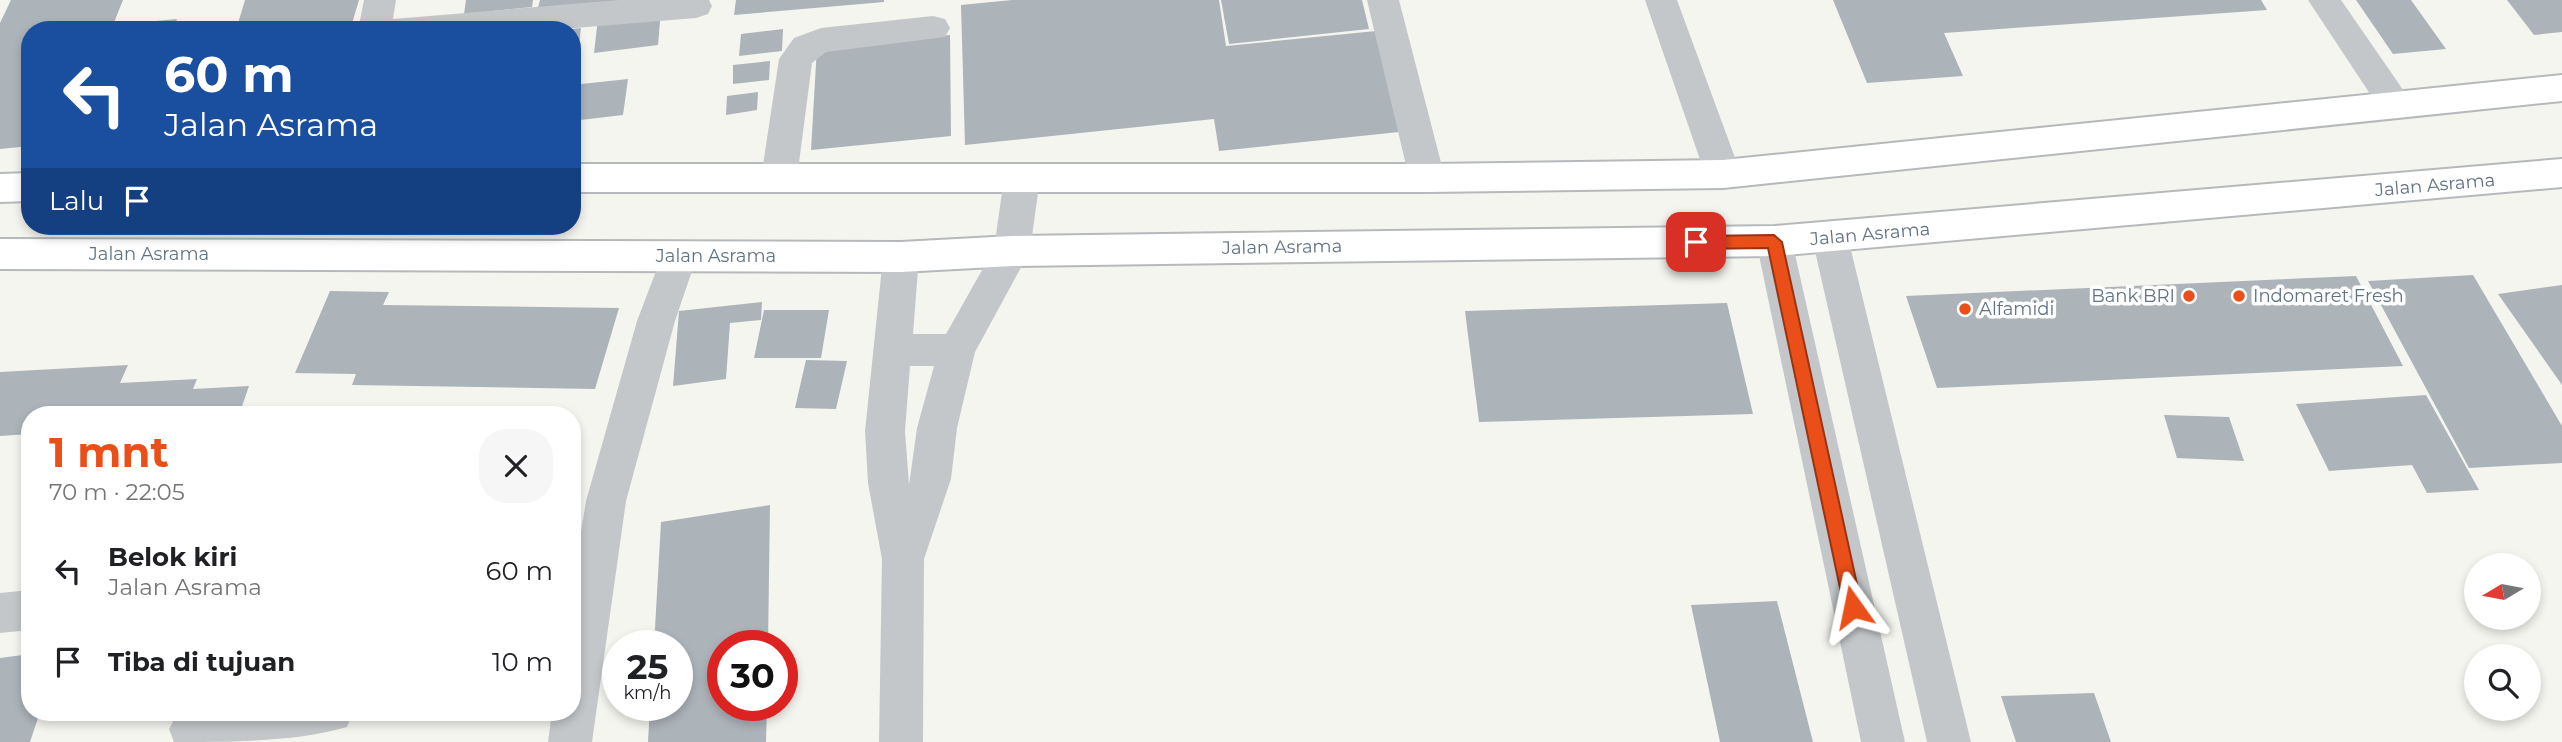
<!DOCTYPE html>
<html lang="id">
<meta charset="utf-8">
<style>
body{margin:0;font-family:Montserrat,sans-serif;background:#f6f6f6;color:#202124;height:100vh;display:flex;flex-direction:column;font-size:26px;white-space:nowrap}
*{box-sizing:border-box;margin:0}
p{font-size:23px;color:#757577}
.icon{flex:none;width:38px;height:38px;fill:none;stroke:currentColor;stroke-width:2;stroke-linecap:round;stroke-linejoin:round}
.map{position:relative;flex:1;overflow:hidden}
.details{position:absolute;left:21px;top:406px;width:560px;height:315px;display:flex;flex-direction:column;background:#fff;border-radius:28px;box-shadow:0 4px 10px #0003}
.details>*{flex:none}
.top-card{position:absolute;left:21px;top:21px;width:560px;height:214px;border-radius:28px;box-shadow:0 4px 10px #0003;background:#1a4fa0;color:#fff;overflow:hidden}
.needle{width:46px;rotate:260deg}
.tools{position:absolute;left:2464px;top:553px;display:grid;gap:14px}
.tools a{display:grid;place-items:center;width:77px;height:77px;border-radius:50%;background:#fff;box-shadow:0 4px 10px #0003;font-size:35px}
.speed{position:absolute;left:602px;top:630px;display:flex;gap:14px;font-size:35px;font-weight:700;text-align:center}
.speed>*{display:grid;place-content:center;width:91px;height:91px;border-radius:50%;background:#fff;box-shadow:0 4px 10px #0003;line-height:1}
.speed small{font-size:18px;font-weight:400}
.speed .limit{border:10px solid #d22;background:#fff;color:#111}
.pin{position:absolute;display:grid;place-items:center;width:60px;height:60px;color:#fff;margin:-30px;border-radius:14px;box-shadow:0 4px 10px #0006}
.me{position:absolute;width:77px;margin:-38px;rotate:348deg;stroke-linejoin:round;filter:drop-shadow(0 0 5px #0008)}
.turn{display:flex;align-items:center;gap:24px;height:147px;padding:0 28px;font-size:32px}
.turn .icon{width:91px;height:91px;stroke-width:2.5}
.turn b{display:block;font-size:49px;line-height:60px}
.then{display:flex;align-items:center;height:66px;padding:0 28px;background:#0003;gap:14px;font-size:26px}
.round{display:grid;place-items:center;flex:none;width:74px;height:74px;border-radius:28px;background:#f6f6f6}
.summary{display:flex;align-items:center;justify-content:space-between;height:119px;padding:0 28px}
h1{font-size:42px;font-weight:700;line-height:52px;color:#eb4f19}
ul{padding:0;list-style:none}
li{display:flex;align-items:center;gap:21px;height:91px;padding:0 28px}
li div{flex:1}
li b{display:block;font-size:26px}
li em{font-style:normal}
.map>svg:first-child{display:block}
.building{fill:#acb3b9}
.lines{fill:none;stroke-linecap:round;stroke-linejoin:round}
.highway-casing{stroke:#b6b9bc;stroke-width:4}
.minor{fill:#c4c7ca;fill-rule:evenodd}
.highway{fill:#fff;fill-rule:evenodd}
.route{fill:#eb4f19;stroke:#993310;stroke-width:2}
.poi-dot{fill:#eb4f19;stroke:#fff;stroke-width:2.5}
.labels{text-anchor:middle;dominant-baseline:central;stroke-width:7;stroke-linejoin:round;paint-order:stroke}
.street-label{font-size:18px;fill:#627383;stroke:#fff}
.poi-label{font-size:18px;fill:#627383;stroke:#fff;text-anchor:start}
</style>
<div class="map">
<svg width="2562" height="742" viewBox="0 0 2562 742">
<rect width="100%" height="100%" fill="#f5f5f0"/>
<g class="building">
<path d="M 11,0 L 123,0 L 113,25 L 177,19 L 173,30 L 30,30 L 30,146 L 0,149 L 0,23 Z"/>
<path d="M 245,0 L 359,0 L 350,30 L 236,30 Z"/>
<path d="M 466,0 L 533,0 L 532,7 L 464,14 Z"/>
<path d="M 540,0 L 691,0 L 536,15 Z"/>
<path d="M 736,0 L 884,0 L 884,2 L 734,15 Z"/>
<path d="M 1012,0 L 1219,0 L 1226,46 L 1376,31 L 1399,132 L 1219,151 L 1214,119 L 965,145 L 961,5 Z"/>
<path d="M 1221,0 L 1362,0 L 1369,29 L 1229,44 Z"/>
<path d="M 1833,0 L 2261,0 L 2267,10 L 1944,33 L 1963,76 L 1867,83 Z"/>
<path d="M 2356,0 L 2411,0 L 2446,49 L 2393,54 Z"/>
<path d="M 2507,0 L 2562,0 L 2562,32 L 2534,35 Z"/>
<path d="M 661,10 L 658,45 L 594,53 L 598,18 Z"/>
<path d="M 581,28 L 574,83 L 572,83 L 572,29 Z"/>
<path d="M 783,29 L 782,51 L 739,56 L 741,34 Z"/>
<path d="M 950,35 L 951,136 L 811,150 L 817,47 Z"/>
<path d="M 770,61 L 769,80 L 733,84 L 733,65 Z"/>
<path d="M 628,79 L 623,115 L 572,121 L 572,85 Z"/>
<path d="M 758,92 L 757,110 L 726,115 L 727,96 Z"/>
<path d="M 2473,275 L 2562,426 L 2562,463 L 2469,468 L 2368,281 Z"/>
<path d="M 2356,276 L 2403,366 L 1937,388 L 1906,296 Z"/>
<path d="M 2562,285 L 2562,385 L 2498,294 Z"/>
<path d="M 330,291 L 389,292 L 383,305 L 619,308 L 595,389 L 352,385 L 356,374 L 295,373 Z"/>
<path d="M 762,302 L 761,320 L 730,323 L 726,379 L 673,386 L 679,311 Z"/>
<path d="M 1727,303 L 1753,414 L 1479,422 L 1465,311 Z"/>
<path d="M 764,310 L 829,310 L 821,358 L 754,358 Z"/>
<path d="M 806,360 L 847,361 L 836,409 L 795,408 Z"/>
<path d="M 128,365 L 120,383 L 197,379 L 193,389 L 249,386 L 239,415 L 30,415 L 30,434 L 0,436 L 0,372 Z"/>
<path d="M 2426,395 L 2479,490 L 2427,493 L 2412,465 L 2329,471 L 2296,404 Z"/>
<path d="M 2164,415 L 2229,417 L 2244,461 L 2177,458 Z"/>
<path d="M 770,505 L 768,646 L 723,646 L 723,705 L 767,705 L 766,742 L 648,742 L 650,705 L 677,705 L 677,646 L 654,646 L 661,522 Z"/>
<path d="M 1777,601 L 1813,742 L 1720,742 L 1691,605 Z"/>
<path d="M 30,654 L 30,712 L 40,712 L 30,742 L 0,742 L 0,658 Z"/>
<path d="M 2094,693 L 2111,742 L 2016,742 L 2001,696 Z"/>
</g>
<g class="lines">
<defs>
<g id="highway">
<path d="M 2562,75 L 2562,101 L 1723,188 L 1427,192 L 572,192 L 572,164 L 1427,164 L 1723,160 Z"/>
<path d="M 2562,159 L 2562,187 L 1774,256 L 1012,266 L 901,272 L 0,269 L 0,239 L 901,242 L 1012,236 L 1774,226 Z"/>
<path d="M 30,173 L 30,201 L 0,202 L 0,174 Z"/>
</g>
</defs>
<use href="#highway" class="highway-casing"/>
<g class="minor">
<path d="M 364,0 L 396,0 L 393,19 L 620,0 L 709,0 L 712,6 L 708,14 L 696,18 L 551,30 L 358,30 Z"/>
<path d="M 1367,0 L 1399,0 L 1445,178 L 1440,188 L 1427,192 L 1414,188 L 1409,178 Z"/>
<path d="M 1645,0 L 1677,0 L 1741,174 L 1735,184 L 1723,188 L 1711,184 L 1705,174 Z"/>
<path d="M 2308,0 L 2341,0 L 2408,97 L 2413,106 L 2408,115 L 2396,119 L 2384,115 Z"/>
<path d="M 933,16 L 945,19 L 950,28 L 945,37 L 826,52 L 812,63 L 797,178 L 792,188 L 779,192 L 766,188 L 761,178 L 779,59 L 794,38 L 821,28 Z"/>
<path d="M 1022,164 L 1035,168 L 1040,178 L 1030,251 L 975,352 L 957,428 L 951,479 L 924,559 L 923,742 L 879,742 L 882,559 L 868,483 L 865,431 L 883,257 L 888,246 L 901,242 L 914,246 L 919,257 L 913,334 L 946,334 L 994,249 L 1004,178 L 1009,168 ZM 910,366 L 934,366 L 917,428 L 909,485 L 905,431 Z"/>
<path d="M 1830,223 L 1843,227 L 1848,238 L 1971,742 L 1927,742 L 1812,238 L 1817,227 Z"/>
<path d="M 1774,226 L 1787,230 L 1792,241 L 1905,742 L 1861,742 L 1756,241 L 1761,230 Z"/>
<path d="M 679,241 L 692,245 L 697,256 L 675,321 L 626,501 L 592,742 L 548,742 L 552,712 L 572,712 L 572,587 L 586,501 L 637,321 L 666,245 Z"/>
<path d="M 30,590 L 30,630 L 0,633 L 0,593 Z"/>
<path d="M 178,712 L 353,712 L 347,727 C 296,742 228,742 174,742 L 169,729 Z"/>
</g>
<use href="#highway" class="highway"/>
</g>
<path class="route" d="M 1774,235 L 1782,242 L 1862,607 L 1859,613 L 1853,615 L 1847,613 L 1844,607 L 1768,248 L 1696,249 L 1689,242 L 1696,236 Z"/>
<g class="poi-dot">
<circle cx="2189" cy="296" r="7"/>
<circle cx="2239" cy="296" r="7"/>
<circle cx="1965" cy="309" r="7"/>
</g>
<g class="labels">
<g class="street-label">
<text transform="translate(2435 185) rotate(-5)">Jalan Asrama</text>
<text transform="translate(1870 234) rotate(-5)">Jalan Asrama</text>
<text transform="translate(1282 247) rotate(-1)">Jalan Asrama</text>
<text x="149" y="254">Jalan Asrama</text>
<text x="716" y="256">Jalan Asrama</text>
</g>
<g class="poi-label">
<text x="2175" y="296" text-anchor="end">Bank BRI</text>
<text x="2253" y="296">Indomaret Fresh</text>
<text x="1979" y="309">Alfamidi</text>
</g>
</g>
</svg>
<div class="tools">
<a><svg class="needle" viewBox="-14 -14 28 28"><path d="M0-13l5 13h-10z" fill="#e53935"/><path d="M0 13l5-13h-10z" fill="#757577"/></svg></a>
<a><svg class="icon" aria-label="search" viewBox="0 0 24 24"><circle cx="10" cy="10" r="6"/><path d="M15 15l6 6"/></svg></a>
</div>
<div class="speed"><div>25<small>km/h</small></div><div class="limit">30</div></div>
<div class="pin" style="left:1696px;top:242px;background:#d93025"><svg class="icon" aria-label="arrive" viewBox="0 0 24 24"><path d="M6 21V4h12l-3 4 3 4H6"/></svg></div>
<svg class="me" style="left:1853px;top:607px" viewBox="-20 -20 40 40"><path d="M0-17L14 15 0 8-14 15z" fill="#eb4f19" stroke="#fff" stroke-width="4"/></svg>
<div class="top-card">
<div class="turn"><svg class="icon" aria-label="left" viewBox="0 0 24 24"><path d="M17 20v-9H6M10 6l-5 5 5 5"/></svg><div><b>60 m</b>Jalan Asrama</div></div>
<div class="then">Lalu<svg class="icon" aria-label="arrive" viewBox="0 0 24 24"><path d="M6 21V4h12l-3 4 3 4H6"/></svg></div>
</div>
<section class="details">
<div class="summary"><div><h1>1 mnt</h1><p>70 m · 22:05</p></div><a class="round"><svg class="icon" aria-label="close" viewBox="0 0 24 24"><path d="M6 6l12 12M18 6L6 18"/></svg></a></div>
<ul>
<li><svg class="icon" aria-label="left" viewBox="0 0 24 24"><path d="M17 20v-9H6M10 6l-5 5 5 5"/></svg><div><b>Belok kiri</b><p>Jalan Asrama</p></div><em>60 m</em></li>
<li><svg class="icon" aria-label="arrive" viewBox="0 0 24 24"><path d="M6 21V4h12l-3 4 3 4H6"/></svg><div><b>Tiba di tujuan</b></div><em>10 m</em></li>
</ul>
</section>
</div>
